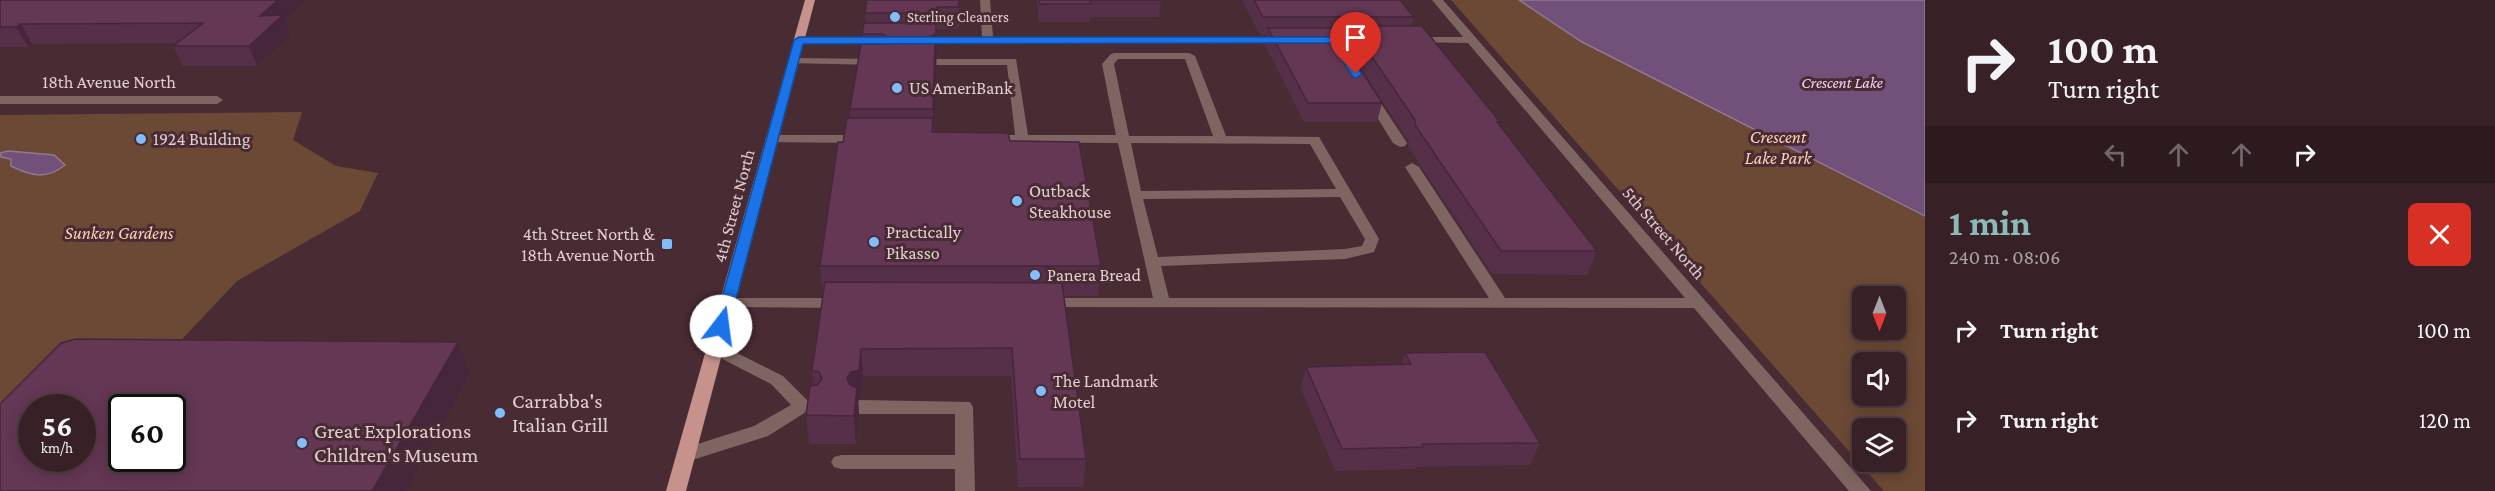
<!DOCTYPE html>
<meta charset="utf-8">
<style>
body{margin:0;font-family:"Crimson Pro",serif;background:#422e32;color:#f1f3f6;height:100vh;display:flex;flex-direction:column;font-size:22px;white-space:nowrap}
*{box-sizing:border-box;margin:0}
p{font-size:20px;color:#aaa3a7}
.icon{flex:none;width:33px;height:33px;fill:none;stroke:currentColor;stroke-width:2;stroke-linecap:round;stroke-linejoin:round}
.map{position:relative;flex:1;overflow:hidden}
.drawer{display:flex;flex-direction:column;background:#372126;width:570px}
.drawer>*{flex:none}
.guide{background:#372126;color:#f1f3f6;overflow:hidden}
.needle{width:39px;rotate:180deg}
.buttons{position:absolute;left:1852px;top:286px;display:grid;gap:12px}
.buttons a{display:grid;place-items:center;width:54px;height:54px;border-radius:9px;background:#372126;box-shadow:0 3px 15px #0003,0 0 0 2px #513e43;font-size:30px}
.speed{position:absolute;left:18px;top:394px;display:flex;gap:12px;font-size:30px;font-weight:700;text-align:center}
.speed>*{display:grid;place-content:center;width:78px;height:78px;border-radius:50%;background:#372126;box-shadow:0 3px 15px #0003,0 0 0 2px #513e43;line-height:1}
.speed small{font-size:15px;font-weight:400}
.speed .limit{border:3px solid #111;border-radius:9px;background:#fff;color:#111}
.pin{position:absolute;display:grid;place-items:center;width:51px;height:51px;color:#fff;margin:-62px -26px;border-radius:50% 50% 50% 0;rotate:-45deg;box-shadow:0 0 6px #0007}
.pin .icon{rotate:45deg}
.me{position:absolute;width:66px;margin:-33px;rotate:15deg;stroke-linejoin:round;filter:drop-shadow(0 0 4px #0008)}
.turn{display:flex;align-items:center;gap:21px;height:126px;padding:0 24px;font-size:27px}
.turn .icon{width:78px;height:78px;stroke-width:2.5}
.turn b{display:block;font-size:42px;line-height:51px}
.lanes{display:flex;align-items:center;height:57px;padding:0 24px;background:#0003;justify-content:center;gap:30px;direction:ltr}
.lanes .off{opacity:.35}
.round{display:grid;place-items:center;flex:none;width:63px;height:63px;border-radius:9px;background:#422e32}
.overview{display:flex;align-items:center;justify-content:space-between;height:102px;padding:0 24px}
h1{font-size:36px;font-weight:700;line-height:45px;color:#8bbbb9}
ul{padding:0;list-style:none}
li{display:flex;align-items:center;gap:18px;height:90px;padding:0 24px}
li div{flex:1}
li b{display:block;font-size:22px}
li em{font-style:normal}
main{display:flex;flex:1;min-height:0}
.map>svg:first-child{display:block}
.green{fill:#6b4935;fill-rule:evenodd}
.water{fill:#715079;stroke:#937693;stroke-width:1.5}
.lines{fill:none;stroke-linecap:round;stroke-linejoin:round}
.minor{fill:#7f6561;fill-rule:evenodd}
.major{fill:#c6928b;fill-rule:evenodd}
.wall{fill:#562f48}
.shaded-wall{fill:#46263b}
.building{fill:#643754;stroke:#46263b;stroke-width:1.5;fill-rule:evenodd}
.route{fill:#1a73e8;stroke:#114b97;stroke-width:1.5}
.poi-dot{fill:#81bdfa;stroke:#492c33;stroke-width:2}
.labels{text-anchor:middle;dominant-baseline:central;stroke-width:6;stroke-linejoin:round;paint-order:stroke}
.far-poi-label{font-size:15px;fill:#e1ced1;stroke:#492c33;text-anchor:start}
.far-water-label{font-size:16px;font-style:italic;fill:#f3d3fb;stroke:#492c33}
.street-label{font-size:18px;fill:#e1ced1;stroke:#492c33}
.poi-label{font-size:18px;fill:#e1ced1;stroke:#492c33;text-anchor:start}
.park-label{font-size:18px;font-style:italic;fill:#ffd0b6;stroke:#492c33}
.near-poi-label{font-size:21px;fill:#e1ced1;stroke:#492c33;text-anchor:start}
</style>
<main>
<div class="map">
<svg width="1925" height="491" viewBox="0 0 1925 491">
<rect width="100%" height="100%" fill="#492c33"/>
<g class="green">
<path d="M 1451,0 L 1925,0 L 1925,491 L 1884,491 ZM 1863,297 L 1896,297 L 1896,330 L 1863,330 ZM 1863,363 L 1896,363 L 1896,396 L 1863,396 ZM 1863,429 L 1896,429 L 1896,462 L 1863,462 Z"/>
<path d="M 302,112 L 293,140 L 336,166 L 378,173 L 360,211 L 237,281 L 167,355 L 32,408 L 0,460 L 0,115 Z"/>
</g>
<g class="water">
<path d="M 1519,0 L 1925,0 L 1925,216 L 1582,42 Z"/>
<path d="M 8,151 L 54,155 L 65,165 C 46,180 31,176 11,166 L 11,159 L 1,157 L 0,153 Z"/>
</g>
<g class="lines">
<g class="minor">
<path d="M 980,0 L 990,0 L 993,37 L 1285,37 L 1291,40 L 1285,43 L 916,44 L 910,41 L 916,38 L 982,37 Z"/>
<path d="M 1432,0 L 1443,0 L 1871,491 L 1849,491 L 1694,308 L 1039,307 L 1037,303 L 1039,299 L 1045,298 L 1153,298 L 1118,143 L 983,142 L 981,139 L 988,135 L 1015,135 L 1007,65 L 936,65 L 930,62 L 936,59 L 1016,59 L 1028,135 L 1116,135 L 1102,64 L 1111,54 L 1115,53 L 1189,53 L 1195,56 L 1226,136 L 1319,137 L 1379,239 L 1374,252 L 1345,259 L 1161,266 L 1169,298 L 1489,298 L 1405,167 L 1412,163 L 1419,167 L 1505,298 L 1685,298 L 1468,43 L 1410,42 L 1408,40 L 1414,37 L 1463,37 ZM 1118,59 L 1185,59 L 1213,136 L 1129,136 L 1114,64 ZM 1131,143 L 1310,144 L 1336,189 L 1141,191 ZM 1340,197 L 1365,239 L 1362,246 L 1345,249 L 1158,257 L 1143,199 Z"/>
<path d="M 799,37 L 883,38 L 889,41 L 883,44 L 795,42 L 793,40 Z"/>
<path d="M 792,58 L 878,59 L 884,62 L 878,65 L 788,63 L 788,59 Z"/>
<path d="M 1370,92 L 1376,96 L 1407,143 L 1405,146 L 1400,147 L 1393,143 L 1364,96 Z"/>
<path d="M 0,96 L 217,96 L 223,100 L 217,104 L 0,104 Z"/>
<path d="M 772,135 L 862,135 L 869,139 L 862,143 L 767,142 L 765,139 L 767,136 Z"/>
<path d="M 727,298 L 841,298 L 847,299 L 849,303 L 847,307 L 841,308 L 721,307 L 719,303 L 721,299 Z"/>
<path d="M 715,342 L 783,376 L 807,400 L 820,401 L 823,406 L 820,411 L 806,412 L 768,436 L 686,462 L 679,460 L 677,455 L 679,450 L 754,426 L 791,405 L 771,384 L 709,352 L 707,348 L 709,344 Z"/>
<path d="M 860,400 L 970,402 L 973,407 L 975,491 L 955,491 L 955,469 L 841,469 L 834,467 L 831,462 L 834,457 L 841,455 L 955,455 L 955,414 L 860,414 L 854,412 L 851,407 L 854,402 Z"/>
</g>
<path class="major" d="M 805,0 L 815,0 L 686,491 L 666,491 Z"/>
</g>
<g class="wall">
<path d="M 0,0 L 308,0 L 285,20 L 291,35 L 257,66 L 183,66 L 173,46 L 177,43 L 32,44 L 28,47 L 0,47 Z"/>
<path d="M 959,0 L 959,29 L 937,29 L 936,57 L 934,132 L 1010,141 L 1101,266 L 1098,296 L 1064,296 L 1086,459 L 1083,487 L 1018,487 L 1011,376 L 863,376 L 861,398 L 858,399 L 859,416 L 856,444 L 809,444 L 806,415 L 814,385 L 812,370 L 823,296 L 820,266 L 843,142 L 850,118 L 850,109 L 863,44 L 862,34 L 866,23 L 865,13 Z"/>
<path d="M 1037,0 L 1161,0 L 1159,17 L 1090,17 L 1089,22 L 1039,22 Z"/>
<path d="M 1242,0 L 1400,0 L 1414,17 L 1411,26 L 1500,122 L 1499,124 L 1597,251 L 1587,275 L 1492,274 L 1408,146 L 1409,142 L 1346,45 L 1349,35 L 1338,35 L 1382,103 L 1377,122 L 1304,122 L 1265,45 L 1267,35 L 1260,35 Z"/>
<path d="M 1405,353 L 1540,443 L 1530,465 L 1416,467 L 1415,469 L 1335,471 L 1301,389 L 1306,367 L 1401,365 Z"/>
</g>
<g class="shaded-wall">
<path d="M 278,0 L 308,0 L 285,20 L 291,35 L 257,66 L 249,46 L 260,16 Z"/>
<path d="M 936,23 L 937,45 L 934,133 L 933,109 L 927,38 Z"/>
<path d="M 21,24 L 32,44 L 28,47 L 16,27 Z"/>
<path d="M 458,342 L 470,373 L 406,491 L 372,491 Z"/>
<path d="M 861,349 L 863,376 L 861,398 L 858,399 L 859,416 L 856,444 L 854,416 L 847,378 Z"/>
</g>
<g class="building">
<path d="M 0,0 L 278,0 L 260,16 L 283,15 L 249,46 L 173,46 L 203,23 L 21,24 L 16,27 L 0,27 Z"/>
<path d="M 867,0 L 959,0 L 959,7 L 937,7 L 937,13 L 865,13 Z"/>
<path d="M 1039,0 L 1161,0 L 1090,0 L 1091,4 L 1040,4 Z"/>
<path d="M 1254,0 L 1400,0 L 1414,17 L 1263,17 Z"/>
<path d="M 864,23 L 936,23 L 936,34 L 927,38 L 935,44 L 933,109 L 850,109 L 861,44 L 883,44 L 891,40 L 883,34 L 862,34 Z"/>
<path d="M 1351,26 L 1422,26 L 1500,122 L 1497,122 L 1597,251 L 1501,251 L 1415,125 L 1415,120 Z"/>
<path d="M 1268,28 L 1334,28 L 1382,103 L 1308,103 Z"/>
<path d="M 847,118 L 933,118 L 932,132 L 1008,133 L 1010,141 L 1079,142 L 1101,266 L 820,266 L 838,142 L 843,142 Z"/>
<path d="M 825,282 L 1062,283 L 1086,459 L 1020,459 L 1012,348 L 861,349 L 859,370 L 851,372 L 847,378 L 850,385 L 857,388 L 854,416 L 806,415 L 810,386 L 817,385 L 822,379 L 819,372 L 812,370 Z"/>
<path d="M 76,339 L 458,342 L 372,491 L 0,491 L 0,404 L 61,343 ZM 32,408 L 82,408 L 82,459 L 32,459 ZM 122,408 L 172,408 L 172,459 L 122,459 Z"/>
<path d="M 1485,352 L 1540,443 L 1422,444 L 1423,447 L 1342,449 L 1306,367 L 1411,364 L 1405,353 Z"/>
</g>
<path class="route" d="M 799,37 L 1334,37 L 1338,38 L 1362,74 L 1356,78 L 1353,77 L 1331,43 L 803,44 L 729,326 L 726,329 L 716,329 L 714,326 L 794,40 Z"/>
<g class="poi-dot">
<circle cx="895" cy="17" r="6"/>
<circle cx="897" cy="88" r="6"/>
<circle cx="141" cy="139" r="6"/>
<circle cx="1017" cy="201" r="6"/>
<circle cx="874" cy="242" r="6"/>
<rect x="661" y="238" width="12" height="12" rx="3"/>
<circle cx="1035" cy="275" r="6"/>
<circle cx="1041" cy="391" r="6"/>
<circle cx="500" cy="413" r="6"/>
<circle cx="302" cy="443" r="6"/>
</g>
<g class="labels">
<g class="far-poi-label">
<text x="907" y="17">Sterling Cleaners</text>
</g>
<g class="far-water-label">
<text x="1842" y="82">Crescent Lake</text>
</g>
<g class="street-label">
<text x="109" y="82">18th Avenue North</text>
<text transform="translate(734 206) rotate(-75)">4th Street North</text>
<text transform="translate(1664 233) rotate(49)">5th Street North</text>
</g>
<g class="poi-label">
<text x="909" y="88">US AmeriBank</text>
<text x="153" y="139">1924 Building</text>
<text x="1029" y="191">Outback<tspan x="1029" dy="21">Steakhouse</tspan></text>
<text x="886" y="232">Practically<tspan x="886" dy="21">Pikasso</tspan></text>
<text x="655" y="234" text-anchor="end">4th Street North &amp;<tspan x="655" dy="21">18th Avenue North</tspan></text>
<text x="1047" y="275">Panera Bread</text>
<text x="1053" y="381">The Landmark<tspan x="1053" dy="21">Motel</tspan></text>
</g>
<g class="park-label">
<text x="1778" y="137">Crescent<tspan x="1778" dy="21">Lake Park</tspan></text>
<text x="119" y="233">Sunken Gardens</text>
</g>
<g class="near-poi-label">
<text x="512" y="401">Carrabba's<tspan x="512" dy="24">Italian Grill</tspan></text>
<text x="314" y="431">Great Explorations<tspan x="314" dy="24">Children's Museum</tspan></text>
</g>
</g>
</svg>
<div class="buttons">
<a><svg class="needle" viewBox="-14 -14 28 28"><path d="M0-13l5 13h-10z" fill="#e53935"/><path d="M0 13l5-13h-10z" fill="#aaa3a7"/></svg></a>
<a><svg class="icon" aria-label="sound" viewBox="0 0 24 24"><path d="M4 9h4l5-4v14l-5-4H4zM17 9q2 3 0 6"/></svg></a>
<a><svg class="icon" aria-label="layers" viewBox="0 0 24 24"><path d="M12 4l9 5-9 5-9-5zM3 14l9 5 9-5"/></svg></a>
</div>
<div class="speed"><div>56<small>km/h</small></div><div class="limit">60</div></div>
<div class="pin" style="left:1356px;top:74px;background:#d93025"><svg class="icon" aria-label="arrive" viewBox="0 0 24 24"><path d="M6 21V4h12l-3 4 3 4H6"/></svg></div>
<svg class="me" style="left:721px;top:326px" viewBox="-20 -20 40 40"><circle r="19" fill="#fff"/><path d="M0-13L10 11 0 6-10 11z" fill="#1a73e8"/></svg>
</div>
<section class="drawer">
<div class="guide">
<div class="turn"><svg class="icon" aria-label="right" viewBox="0 0 24 24"><path d="M7 20v-9h11M14 6l5 5-5 5"/></svg><div><b>100 m</b>Turn right</div></div>
<div class="lanes"><svg class="icon off" aria-label="left" viewBox="0 0 24 24"><path d="M17 20v-9H6M10 6l-5 5 5 5"/></svg><svg class="icon off" aria-label="ahead" viewBox="0 0 24 24"><path d="M12 20V5M6 11l6-6 6 6"/></svg><svg class="icon off" aria-label="ahead" viewBox="0 0 24 24"><path d="M12 20V5M6 11l6-6 6 6"/></svg><svg class="icon" aria-label="right" viewBox="0 0 24 24"><path d="M7 20v-9h11M14 6l5 5-5 5"/></svg></div>
</div>
<div class="overview"><div><h1>1 min</h1><p>240 m · 08:06</p></div><a class="round" style="background:#d93025;color:#fff"><svg class="icon" aria-label="close" viewBox="0 0 24 24"><path d="M6 6l12 12M18 6L6 18"/></svg></a></div>
<ul>
<li><svg class="icon" aria-label="right" viewBox="0 0 24 24"><path d="M7 20v-9h11M14 6l5 5-5 5"/></svg><div><b>Turn right</b></div><em>100 m</em></li>
<li><svg class="icon" aria-label="right" viewBox="0 0 24 24"><path d="M7 20v-9h11M14 6l5 5-5 5"/></svg><div><b>Turn right</b></div><em>120 m</em></li>
</ul>
</section>
</main>
